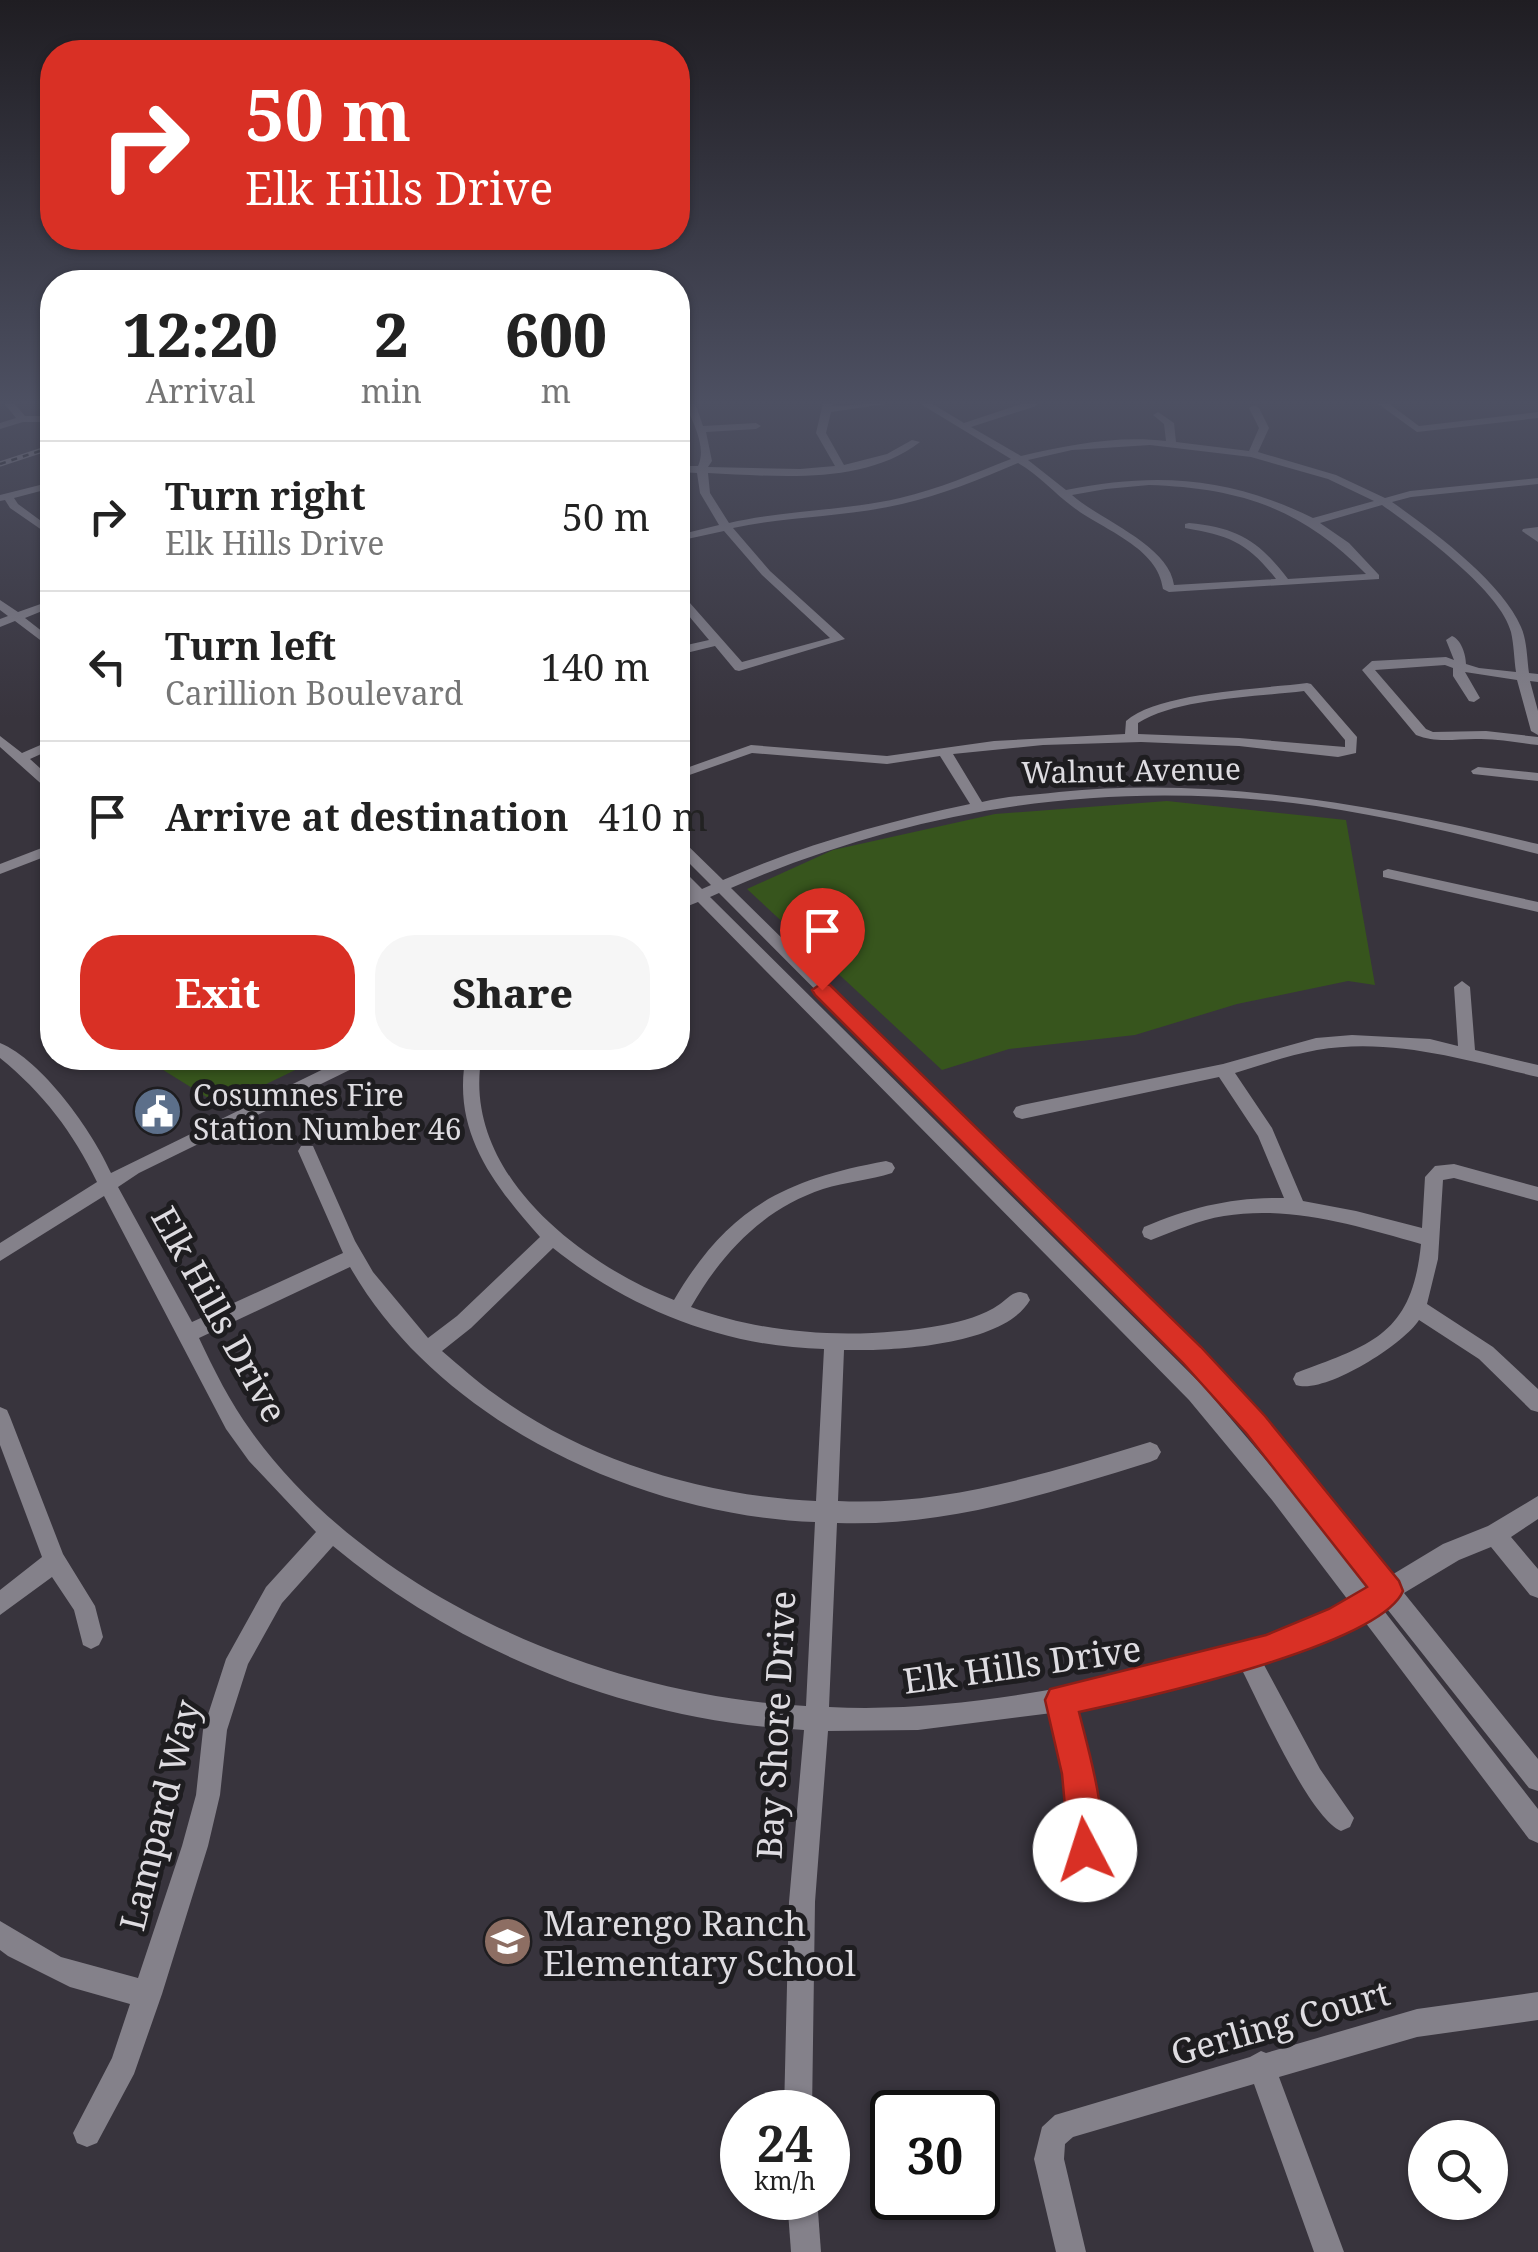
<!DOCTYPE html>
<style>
body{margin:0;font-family:"Noto Serif",serif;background:#f6f6f6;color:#222;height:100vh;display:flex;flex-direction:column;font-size:38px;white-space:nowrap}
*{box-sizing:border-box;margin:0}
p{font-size:32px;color:#767676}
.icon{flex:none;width:55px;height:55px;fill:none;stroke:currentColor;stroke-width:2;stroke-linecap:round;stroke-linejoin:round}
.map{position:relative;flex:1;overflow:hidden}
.drawer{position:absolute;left:40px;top:270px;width:650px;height:800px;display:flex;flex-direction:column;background:#fff;border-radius:40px;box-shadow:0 2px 8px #0004}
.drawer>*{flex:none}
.guide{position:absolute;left:40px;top:40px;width:650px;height:210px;border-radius:40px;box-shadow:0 2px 8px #0004;background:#d93025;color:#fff;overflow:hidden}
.controls{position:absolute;left:1408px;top:2120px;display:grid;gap:20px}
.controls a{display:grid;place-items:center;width:100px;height:100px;border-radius:50%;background:#fff;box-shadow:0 2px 8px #0004;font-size:50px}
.speed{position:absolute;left:720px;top:2090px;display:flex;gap:20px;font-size:50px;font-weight:700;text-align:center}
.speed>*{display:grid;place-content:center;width:130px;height:130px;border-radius:50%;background:#fff;box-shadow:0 2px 8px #0004;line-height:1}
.speed small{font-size:25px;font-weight:400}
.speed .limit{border:5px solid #111;border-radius:15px;background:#fff;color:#111}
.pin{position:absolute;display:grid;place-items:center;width:85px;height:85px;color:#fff;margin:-102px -42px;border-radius:50% 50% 50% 0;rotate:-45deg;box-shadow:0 0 10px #0007}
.pin .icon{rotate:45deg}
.me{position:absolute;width:110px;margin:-55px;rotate:355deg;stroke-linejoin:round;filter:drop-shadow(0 0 8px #0008)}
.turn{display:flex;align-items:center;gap:35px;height:210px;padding:0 40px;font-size:45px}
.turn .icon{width:130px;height:130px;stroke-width:2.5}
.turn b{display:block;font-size:70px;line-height:85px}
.eta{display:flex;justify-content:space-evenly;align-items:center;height:170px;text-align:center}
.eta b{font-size:60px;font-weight:800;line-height:70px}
.button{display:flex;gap:20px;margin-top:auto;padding:20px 40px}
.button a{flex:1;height:115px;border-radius:40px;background:#d93025;color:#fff;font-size:40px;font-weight:800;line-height:115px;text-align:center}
.button a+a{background:#f6f6f6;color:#222}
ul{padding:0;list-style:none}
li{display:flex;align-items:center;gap:30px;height:150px;padding:0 40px;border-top:2px solid #e0e0e0}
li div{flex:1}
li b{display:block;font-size:38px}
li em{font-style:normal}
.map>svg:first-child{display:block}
.green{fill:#37551d}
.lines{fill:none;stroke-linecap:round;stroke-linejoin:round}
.minor{fill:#84818a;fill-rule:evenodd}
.rail-casing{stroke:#8f8c93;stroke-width:5}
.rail{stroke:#1e1d20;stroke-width:2.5;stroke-dasharray:6;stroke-linecap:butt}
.route{fill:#d93025;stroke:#8d1f18;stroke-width:2.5}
.labels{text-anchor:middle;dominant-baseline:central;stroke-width:10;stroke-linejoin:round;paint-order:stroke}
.street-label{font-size:30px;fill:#dedce1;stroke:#1e1d20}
.poi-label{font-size:30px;fill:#dedce1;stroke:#1e1d20;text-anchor:start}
.near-street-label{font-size:35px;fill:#dedce1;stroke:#1e1d20}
.near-poi-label{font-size:35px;fill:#dedce1;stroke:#1e1d20;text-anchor:start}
</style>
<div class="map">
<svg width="1538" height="2252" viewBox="0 0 1538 2252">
<rect width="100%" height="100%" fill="#38343d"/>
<g class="green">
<path d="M 1167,801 L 1346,820 L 1375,985 L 1348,981 L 1237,1004 L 1135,1035 L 1009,1049 L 942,1070 L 747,889 L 833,850 L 995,814 Z"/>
<path d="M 144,1058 L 320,1058 L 221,1106 Z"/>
</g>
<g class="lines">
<g class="minor">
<path d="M 4,403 L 14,403 L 25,416 L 52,416 L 52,422 L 23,422 L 0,429 L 0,423 L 16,418 Z"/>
<path d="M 685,403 L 695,403 L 703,426 L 756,423 L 761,426 L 756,429 L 706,432 L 712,461 L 708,467 L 800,469 L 835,466 L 816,433 L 823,403 L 833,403 L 832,406 L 892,403 L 831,412 L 826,433 L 844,465 L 887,454 L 912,440 L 920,442 C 863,486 776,476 708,473 L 710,493 L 729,523 C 785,510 844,511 900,498 C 939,489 975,473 1011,459 L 919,403 L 931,403 L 964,423 L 1024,403 L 1037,403 L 1036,406 L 971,427 L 1021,456 C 1067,445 1118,435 1166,441 L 1164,424 L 1153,415 L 1158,412 L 1174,423 L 1176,442 L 1249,451 L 1259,428 L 1249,408 L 1254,405 L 1259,408 L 1269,428 L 1258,452 L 1336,475 L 1385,498 L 1410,491 L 1538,478 L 1538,484 L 1411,497 L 1392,502 C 1432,530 1502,582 1521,627 C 1527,640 1527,659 1529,673 L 1538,674 L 1538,682 L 1530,681 L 1538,711 L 1538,735 L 1531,731 L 1517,680 L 1465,672 L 1480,698 L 1474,702 L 1469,701 L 1453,676 L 1453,668 L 1445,665 L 1375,670 L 1426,729 L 1433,732 L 1486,731 L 1538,737 L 1538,745 C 1519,743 1500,739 1481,739 C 1458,738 1438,744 1416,735 L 1362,670 L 1372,661 L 1446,657 L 1454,660 L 1446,640 L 1452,636 C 1461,639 1466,655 1466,664 L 1479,668 L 1516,672 C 1514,659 1514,645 1511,632 C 1501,591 1417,530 1382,505 L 1320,523 L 1349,543 L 1379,575 L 1379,579 L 1169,592 L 1163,589 C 1158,547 1103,530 1073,507 C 1054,493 1039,475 1018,463 C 980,479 942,495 902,504 C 847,517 789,516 733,528 L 770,571 L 845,639 L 739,671 L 735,670 L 715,646 L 678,655 L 678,647 L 709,640 L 678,603 L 678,593 L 682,594 L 742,662 L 830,638 L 762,575 L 724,531 L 678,541 L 678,535 L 719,525 L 700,493 L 697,473 L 678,472 L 678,466 L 698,466 C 707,447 693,423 685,403 ZM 1150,445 L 1251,457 L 1328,479 L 1374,501 L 1313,518 C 1229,477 1157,472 1066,490 L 1028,460 L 1072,450 ZM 1149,485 C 1239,488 1302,508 1366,574 L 1288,579 C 1258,540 1238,528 1189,523 L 1185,524 L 1185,528 C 1230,536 1247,542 1276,579 L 1174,585 C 1169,545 1100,520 1072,495 L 1106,489 Z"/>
<path d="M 1377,403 L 1388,403 L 1419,426 L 1538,412 L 1538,418 L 1417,432 Z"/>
<path d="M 52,482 L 52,488 L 14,498 L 18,504 L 52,529 L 52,537 L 10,508 L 5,500 L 0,501 L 0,495 Z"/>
<path d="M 1538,527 L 1538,542 L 1522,531 L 1523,529 Z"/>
<path d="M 0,600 L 18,612 L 52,600 L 52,607 L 25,618 L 52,639 L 52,649 L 15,621 L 0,627 L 0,619 L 8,616 L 0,610 Z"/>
<path d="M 1307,683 L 1311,684 L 1357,737 L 1356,753 L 1338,757 L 1239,746 L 1141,742 L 1043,745 L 953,754 L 982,802 C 1007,796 1033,795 1059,792 C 1222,776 1380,806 1538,844 L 1538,854 C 1464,835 1391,817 1316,806 C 1112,778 920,806 731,888 L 1199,1349 L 1262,1418 L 1390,1576 L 1443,1544 L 1488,1526 L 1538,1496 L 1538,1519 L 1511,1537 L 1538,1569 L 1538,1598 L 1530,1595 L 1491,1547 L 1459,1560 L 1404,1593 L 1538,1759 L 1538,1791 L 1529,1788 L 1384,1605 L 1381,1607 L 1538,1809 L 1538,1843 L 1529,1839 L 1362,1618 L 1303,1648 L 1263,1663 L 1320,1769 L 1354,1818 L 1350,1827 L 1341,1831 C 1309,1817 1260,1705 1242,1670 L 1075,1709 L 1090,1774 L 1102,1882 L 1098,1891 L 1089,1895 L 1080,1891 L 1076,1882 L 1066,1774 L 1052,1713 L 918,1730 L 828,1731 L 815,1902 L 812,2112 L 784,2112 L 789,1902 L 804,1730 C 634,1721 463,1655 333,1546 L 282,1603 L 248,1664 L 227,1730 L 220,1795 L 208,1846 L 162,1994 L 134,2074 L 97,2143 L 87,2147 L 77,2143 L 73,2133 L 112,2058 L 130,2004 L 70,1987 L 8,1956 L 0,1950 L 0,1921 L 61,1957 L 138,1978 L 182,1846 L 196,1795 L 203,1730 L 226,1659 L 266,1587 L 316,1532 L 249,1461 L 226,1429 L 104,1196 L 0,1261 L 0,1243 L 97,1182 C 73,1132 43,1093 0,1058 L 0,1043 C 42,1060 93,1132 111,1173 L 346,1058 L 368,1058 L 366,1062 L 139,1173 L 118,1187 L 192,1322 L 343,1253 L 298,1151 L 301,1146 L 313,1146 L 355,1241 L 373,1272 L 428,1338 L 457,1316 L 540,1237 C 496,1187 456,1138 464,1068 L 472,1062 L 480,1068 C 469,1178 582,1264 674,1300 C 728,1208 783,1180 886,1161 L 892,1163 L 895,1168 L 892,1173 C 870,1180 846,1182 823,1189 C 763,1209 722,1253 691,1307 C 769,1336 861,1340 943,1325 C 963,1321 983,1316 1000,1304 C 1006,1300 1012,1292 1020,1292 C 1022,1292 1024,1293 1027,1294 L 1030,1300 C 1004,1346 891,1351 844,1350 L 838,1501 C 947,1506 1047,1473 1150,1442 L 1157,1445 L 1161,1452 L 1157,1459 L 1150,1462 C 1047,1494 946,1527 837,1523 L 829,1707 C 931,1712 1034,1695 1132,1673 C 1209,1656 1279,1639 1348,1600 L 1272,1500 L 1189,1400 L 698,902 L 678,910 L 678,899 L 690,894 L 678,881 L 678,868 L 683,870 L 702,889 L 711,885 L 678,852 L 678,840 L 683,841 L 723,880 C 803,845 885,822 970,804 L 940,756 L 887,764 L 752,753 L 678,779 L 678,771 L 751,745 L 887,756 L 994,741 L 1125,734 L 1126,721 C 1158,692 1262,689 1307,683 ZM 1304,691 L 1345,740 L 1345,747 L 1239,738 L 1138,734 L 1138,723 C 1177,698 1257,697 1304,691 ZM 719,893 L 1185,1361 L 1248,1432 L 1371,1587 L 1368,1589 L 1288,1486 L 1203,1386 L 710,897 ZM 553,1248 C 629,1309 725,1347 824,1349 L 816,1501 C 705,1496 586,1461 496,1395 C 477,1382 460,1366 442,1351 L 471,1328 ZM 350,1267 C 439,1423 640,1515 815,1522 L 806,1706 C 605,1696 371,1598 251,1431 C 230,1402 214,1370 199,1338 Z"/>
<path d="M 0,736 L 22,753 L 52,740 L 52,749 L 30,759 L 52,779 L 52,790 L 47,789 L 0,747 Z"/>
<path d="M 1478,767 L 1538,773 L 1538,781 L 1473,774 L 1471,771 Z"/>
<path d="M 52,844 L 52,854 L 0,874 L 0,864 Z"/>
<path d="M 1388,869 L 1538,902 L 1538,912 L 1383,877 L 1383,871 Z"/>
<path d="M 1462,981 L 1470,987 L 1475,1050 L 1538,1065 L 1538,1077 C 1466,1060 1391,1037 1317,1050 C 1289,1055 1262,1065 1235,1073 L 1272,1128 L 1303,1201 L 1356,1211 L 1422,1228 L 1425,1177 L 1435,1166 L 1454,1164 L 1538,1187 L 1538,1201 L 1454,1178 L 1443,1180 L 1438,1259 L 1427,1304 L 1493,1347 L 1538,1389 L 1538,1412 L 1531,1410 L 1479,1359 L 1419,1320 C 1403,1345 1324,1395 1296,1385 L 1293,1379 L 1296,1373 C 1373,1344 1412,1334 1421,1244 C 1357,1226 1291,1205 1224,1216 C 1198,1220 1175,1231 1151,1240 L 1144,1237 L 1142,1232 L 1144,1227 C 1191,1207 1233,1197 1284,1198 L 1258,1136 L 1219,1077 L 1022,1119 L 1016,1117 L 1013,1112 L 1016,1107 L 1022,1105 L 1223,1064 L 1316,1038 L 1352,1035 L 1430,1039 L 1458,1046 L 1454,987 Z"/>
<path d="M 0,1407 L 7,1410 L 10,1417 L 63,1554 L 95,1606 L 103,1637 L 99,1645 L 91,1649 L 83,1645 L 74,1610 L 52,1577 L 0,1615 L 0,1590 L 42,1557 L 0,1445 Z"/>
<path d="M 1538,1992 L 1538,2020 L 1417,2037 L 1279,2077 L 1344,2252 L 1314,2252 L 1254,2084 L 1073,2137 L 1065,2144 L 1064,2159 L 1086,2252 L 1056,2252 L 1034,2159 L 1042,2127 L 1055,2115 L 1250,2057 L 1261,2051 L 1266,2053 L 1417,2009 Z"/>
<path d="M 787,2198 L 817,2198 L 821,2252 L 791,2252 Z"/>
</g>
<defs>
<path id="rail" d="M 0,464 L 52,447"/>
</defs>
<use href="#rail" class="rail-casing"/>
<use href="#rail" class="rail"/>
</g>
<linearGradient id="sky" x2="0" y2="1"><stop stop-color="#1f1d22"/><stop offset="0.56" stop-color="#4d5062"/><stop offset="1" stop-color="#4d5062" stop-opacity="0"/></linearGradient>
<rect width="1538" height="718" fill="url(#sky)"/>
<path class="route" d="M 822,983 L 830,985 L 1201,1347 L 1265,1416 L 1399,1581 L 1403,1591 C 1380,1646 1139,1699 1079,1712 C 1088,1749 1112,1827 1097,1862 L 1085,1867 L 1073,1862 L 1069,1850 L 1062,1774 L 1045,1700 L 1050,1689 L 1266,1635 L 1329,1609 L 1367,1587 L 1246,1433 L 1183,1363 L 815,995 L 812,990 Z"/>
<defs>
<symbol id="civic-disc" viewBox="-11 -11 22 22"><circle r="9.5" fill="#5c6f8a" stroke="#1e1d20"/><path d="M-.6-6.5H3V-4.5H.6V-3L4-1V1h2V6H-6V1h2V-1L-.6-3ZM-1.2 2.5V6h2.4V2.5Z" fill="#fff"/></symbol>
<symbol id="school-disc" viewBox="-11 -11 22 22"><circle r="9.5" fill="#8d6e63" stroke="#1e1d20"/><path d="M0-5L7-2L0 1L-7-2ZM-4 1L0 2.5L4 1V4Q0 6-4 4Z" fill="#fff"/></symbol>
</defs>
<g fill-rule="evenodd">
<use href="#civic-disc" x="130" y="1084" width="55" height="55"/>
<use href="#school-disc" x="480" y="1914" width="55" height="55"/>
</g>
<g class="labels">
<g class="street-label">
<text transform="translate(1131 770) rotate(-1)">Walnut Avenue</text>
</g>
<g class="poi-label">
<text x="193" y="1094">Cosumnes Fire<tspan x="193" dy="34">Station Number 46</tspan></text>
</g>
<g class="near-street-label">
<text transform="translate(220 1314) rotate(61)">Elk Hills Drive</text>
<text transform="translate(1022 1664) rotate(-8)">Elk Hills Drive</text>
<text transform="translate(775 1725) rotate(-87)">Bay Shore Drive</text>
<text transform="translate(159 1815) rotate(-76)">Lampard Way</text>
<text transform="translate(1280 2022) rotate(-16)">Gerling Court</text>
</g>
<g class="near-poi-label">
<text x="543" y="1922">Marengo Ranch<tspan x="543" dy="40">Elementary School</tspan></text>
</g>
</g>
</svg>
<div class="controls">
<a><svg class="icon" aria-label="search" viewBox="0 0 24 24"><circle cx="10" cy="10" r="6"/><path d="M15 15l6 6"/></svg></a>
</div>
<div class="speed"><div>24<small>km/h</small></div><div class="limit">30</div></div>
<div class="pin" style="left:822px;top:990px;background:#d93025"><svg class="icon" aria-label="arrive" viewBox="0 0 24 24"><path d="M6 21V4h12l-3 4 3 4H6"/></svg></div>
<svg class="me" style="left:1085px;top:1850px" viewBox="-20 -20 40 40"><circle r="19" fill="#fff"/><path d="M0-13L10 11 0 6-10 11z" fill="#d93025"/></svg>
<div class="guide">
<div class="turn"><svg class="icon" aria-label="right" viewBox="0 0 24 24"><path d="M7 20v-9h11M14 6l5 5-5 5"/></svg><div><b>50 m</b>Elk Hills Drive</div></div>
</div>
<section class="drawer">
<div class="eta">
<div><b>12:20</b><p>Arrival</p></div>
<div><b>2</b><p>min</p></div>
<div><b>600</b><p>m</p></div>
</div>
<ul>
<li><svg class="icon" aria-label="right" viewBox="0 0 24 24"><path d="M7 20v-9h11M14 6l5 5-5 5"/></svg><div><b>Turn right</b><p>Elk Hills Drive</p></div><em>50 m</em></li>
<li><svg class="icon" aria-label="left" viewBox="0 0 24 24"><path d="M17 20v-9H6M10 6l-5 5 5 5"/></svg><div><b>Turn left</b><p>Carillion Boulevard</p></div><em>140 m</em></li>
<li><svg class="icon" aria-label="arrive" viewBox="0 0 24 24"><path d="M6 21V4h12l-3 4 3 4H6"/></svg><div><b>Arrive at destination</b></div><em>410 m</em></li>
</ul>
<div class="button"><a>Exit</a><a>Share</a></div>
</section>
</div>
